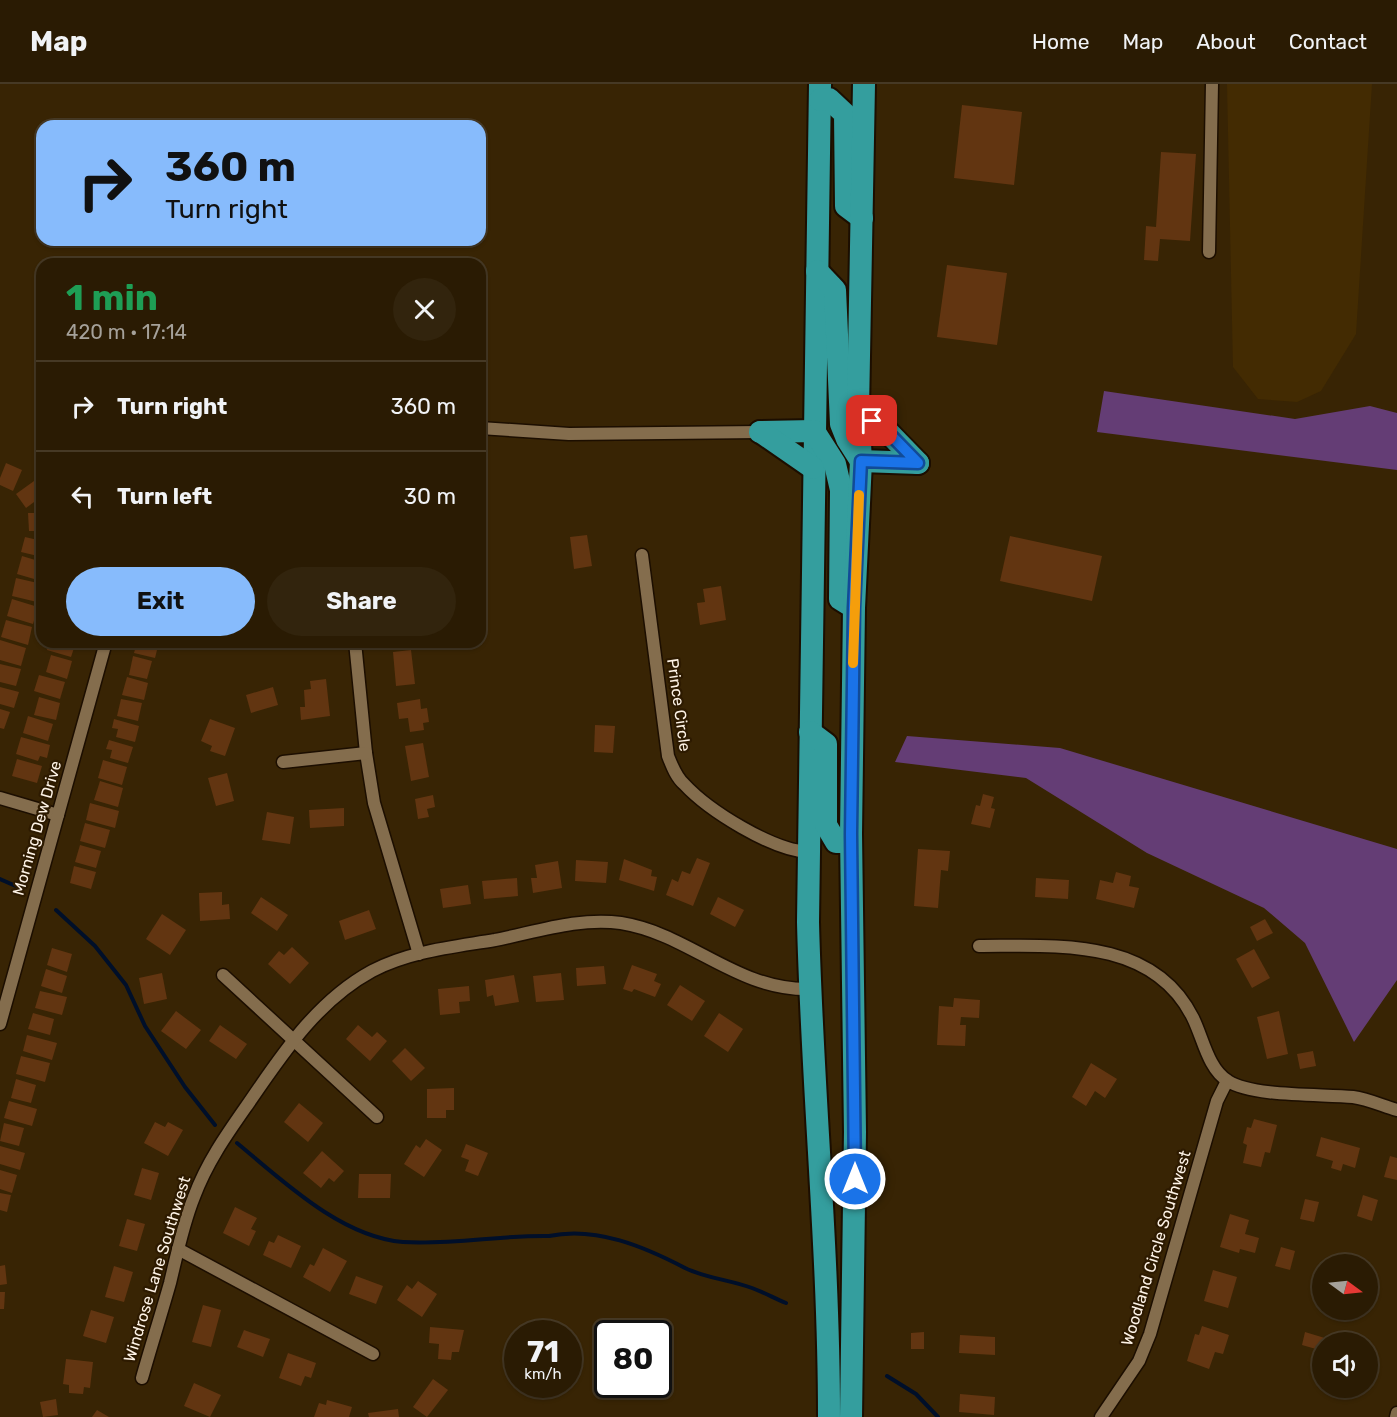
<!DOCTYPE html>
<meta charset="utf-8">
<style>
body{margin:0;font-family:Rubik,sans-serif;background:#32240d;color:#f1f3f6;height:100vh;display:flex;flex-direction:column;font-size:22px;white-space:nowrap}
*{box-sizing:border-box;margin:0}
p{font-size:20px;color:#a5a19a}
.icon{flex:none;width:33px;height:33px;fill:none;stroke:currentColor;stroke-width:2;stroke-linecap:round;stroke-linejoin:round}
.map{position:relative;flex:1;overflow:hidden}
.details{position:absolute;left:36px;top:174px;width:450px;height:390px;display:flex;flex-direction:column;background:#2a1b03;border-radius:18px;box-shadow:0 2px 4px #0004,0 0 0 2px #463925}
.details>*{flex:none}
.hud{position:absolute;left:36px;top:36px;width:450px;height:126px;border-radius:18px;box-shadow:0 2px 4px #0004,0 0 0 2px #463925;background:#87bbfc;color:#111;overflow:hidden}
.needle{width:39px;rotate:105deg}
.fabs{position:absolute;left:1312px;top:1170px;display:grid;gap:12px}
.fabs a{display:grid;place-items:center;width:66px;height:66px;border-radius:50%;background:#2a1b03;box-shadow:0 2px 4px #0004,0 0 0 2px #463925;font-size:30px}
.speed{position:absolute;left:504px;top:1236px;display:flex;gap:12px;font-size:30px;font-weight:700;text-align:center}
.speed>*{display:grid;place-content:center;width:78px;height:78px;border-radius:50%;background:#2a1b03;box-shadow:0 2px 4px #0004,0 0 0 2px #463925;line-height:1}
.speed small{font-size:15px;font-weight:400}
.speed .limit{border:3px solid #111;border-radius:9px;background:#fff;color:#111}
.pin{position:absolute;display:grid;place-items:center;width:51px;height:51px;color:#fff;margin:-26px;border-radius:12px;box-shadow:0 3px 9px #0006}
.me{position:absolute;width:66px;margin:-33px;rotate:0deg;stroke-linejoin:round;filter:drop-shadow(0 0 4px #0008)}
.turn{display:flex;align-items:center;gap:21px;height:126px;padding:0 30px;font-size:27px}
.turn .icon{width:78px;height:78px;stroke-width:2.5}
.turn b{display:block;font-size:42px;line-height:51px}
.round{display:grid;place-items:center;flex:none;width:63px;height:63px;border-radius:32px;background:#32240d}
.head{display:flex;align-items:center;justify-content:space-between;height:102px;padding:0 30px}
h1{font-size:36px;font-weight:700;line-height:45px;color:#1e9e55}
.action{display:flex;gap:12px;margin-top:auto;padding:12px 30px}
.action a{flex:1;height:69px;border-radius:36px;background:#87bbfc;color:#111;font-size:24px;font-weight:700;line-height:69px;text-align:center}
.action a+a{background:#32240d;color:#f1f3f6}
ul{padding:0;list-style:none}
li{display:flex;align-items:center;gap:18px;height:90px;padding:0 30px;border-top:2px solid #463925}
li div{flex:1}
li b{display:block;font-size:22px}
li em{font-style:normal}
header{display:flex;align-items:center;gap:36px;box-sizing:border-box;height:84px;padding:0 30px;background:#2a1b03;border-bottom:2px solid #463925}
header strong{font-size:28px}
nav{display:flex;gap:33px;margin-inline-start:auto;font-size:21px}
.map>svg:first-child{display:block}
.built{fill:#432b02}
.forest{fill:#643d75}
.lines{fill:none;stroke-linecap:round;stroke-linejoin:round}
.stream{stroke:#000f29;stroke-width:4}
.building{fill:#623511}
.street-casing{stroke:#1c0e00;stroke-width:15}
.highway-casing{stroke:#1c0e00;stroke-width:26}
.street{stroke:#846d4d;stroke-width:12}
.highway{stroke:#349e9e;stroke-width:22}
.route-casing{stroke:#114b97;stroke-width:15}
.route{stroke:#1a73e8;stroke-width:10}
.slow{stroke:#f59e0b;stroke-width:10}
.labels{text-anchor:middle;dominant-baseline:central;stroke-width:4.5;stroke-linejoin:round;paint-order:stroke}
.street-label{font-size:16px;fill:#fef3e6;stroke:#2d1a00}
</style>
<header>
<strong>Map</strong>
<nav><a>Home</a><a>Map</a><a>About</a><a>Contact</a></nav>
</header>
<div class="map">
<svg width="1397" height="1333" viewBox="0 0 1397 1333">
<rect width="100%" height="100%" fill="#382404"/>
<path class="built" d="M 1227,0 L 1372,0 L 1356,250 L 1321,307 L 1297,318 L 1258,315 L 1233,283 Z"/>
<g class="forest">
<path d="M 1104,307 L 1295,335 L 1370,322 L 1397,329 L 1397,386 L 1097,348 Z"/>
<path d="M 907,652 L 1060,664 L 1397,765 L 1397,896 L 1354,958 L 1305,859 L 1264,824 L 1147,769 L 1026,694 L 895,678 Z"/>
</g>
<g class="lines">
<g class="stream">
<path d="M 0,795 L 18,803"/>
<path d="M 56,826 L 95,862 L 126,901 L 145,942 L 185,1003 L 215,1041"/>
<path d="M 237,1059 C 283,1097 341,1153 403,1158 C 452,1161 501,1151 549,1152 C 596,1142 645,1163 685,1184 C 705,1194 731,1196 752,1204 C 763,1208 774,1214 786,1219"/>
<path d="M 887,1292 L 916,1310 L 938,1333"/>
</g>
</g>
<g class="building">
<path d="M 962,21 L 1022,28 L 1014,101 L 954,94 Z"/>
<path d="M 1161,68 L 1196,70 L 1190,157 L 1160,155 L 1158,177 L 1144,176 L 1146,142 L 1156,143 Z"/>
<path d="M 947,181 L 1007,189 L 997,261 L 937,253 Z"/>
<path d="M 6,379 L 22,386 L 13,407 L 0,401 L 0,394 Z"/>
<path d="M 34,397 L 42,412 L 26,424 L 16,410 Z"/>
<path d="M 28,429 L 42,429 L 42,447 L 29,447 Z"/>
<path d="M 587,451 L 592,482 L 574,485 L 570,453 Z"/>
<path d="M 1010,452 L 1102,472 L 1092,517 L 1000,497 Z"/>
<path d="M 25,453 L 42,457 L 42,473 L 21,468 Z"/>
<path d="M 22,472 L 42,478 L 41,497 L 17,490 Z"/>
<path d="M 16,494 L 42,500 L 37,518 L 12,512 Z"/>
<path d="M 721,502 L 726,536 L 700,541 L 697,519 L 705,518 L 703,505 Z"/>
<path d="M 12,515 L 38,523 L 33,540 L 7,532 Z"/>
<path d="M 6,536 L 32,543 L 28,561 L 1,553 Z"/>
<path d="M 0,556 L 26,564 L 21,582 L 0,576 Z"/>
<path d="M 49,558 L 76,558 L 71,573 L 47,566 Z"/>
<path d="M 137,558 L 159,558 L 155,574 L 134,569 Z"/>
<path d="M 411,566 L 415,600 L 396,602 L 393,568 Z"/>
<path d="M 51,571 L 72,577 L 67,595 L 46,588 Z"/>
<path d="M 133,572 L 152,577 L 147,595 L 129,591 Z"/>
<path d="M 0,580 L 21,585 L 16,602 L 0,598 Z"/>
<path d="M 39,591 L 65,598 L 60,615 L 34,607 Z"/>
<path d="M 127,593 L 148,599 L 144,616 L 122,611 Z"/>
<path d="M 326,595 L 330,632 L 301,636 L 300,623 L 305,623 L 304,606 L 311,605 L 310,597 Z"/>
<path d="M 0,603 L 19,608 L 14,624 L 0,620 Z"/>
<path d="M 273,603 L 278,621 L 251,629 L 246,611 Z"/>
<path d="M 39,613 L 60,619 L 56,636 L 34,631 Z"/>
<path d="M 121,615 L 142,619 L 138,637 L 117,632 Z"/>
<path d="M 420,615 L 421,625 L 427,624 L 429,638 L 423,639 L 424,646 L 410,648 L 408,634 L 399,635 L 397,619 Z"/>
<path d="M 0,625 L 10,628 L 4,645 L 0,644 Z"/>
<path d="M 28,632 L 53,640 L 48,657 L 23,649 Z"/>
<path d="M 114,635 L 139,642 L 135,658 L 116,653 L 118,645 L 112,644 Z"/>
<path d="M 210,635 L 235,644 L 225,672 L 210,667 L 212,662 L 201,657 Z"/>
<path d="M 595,641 L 615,642 L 613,669 L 594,668 Z"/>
<path d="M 21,653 L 50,661 L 47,674 L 40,672 L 38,677 L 16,670 Z"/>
<path d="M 109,656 L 133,663 L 128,679 L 110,674 L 112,666 L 106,665 Z"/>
<path d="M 423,659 L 429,693 L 411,697 L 405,662 Z"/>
<path d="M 17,675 L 42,682 L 37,699 L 12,692 Z"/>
<path d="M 103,676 L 127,683 L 122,701 L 98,694 Z"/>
<path d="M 227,689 L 234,717 L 216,722 L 208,694 Z"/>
<path d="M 100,697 L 123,704 L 118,723 L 94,716 Z"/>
<path d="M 983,710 L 994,713 L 991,724 L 995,725 L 990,744 L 971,740 L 976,721 L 980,722 Z"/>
<path d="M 433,711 L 435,723 L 427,725 L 429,733 L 418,735 L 415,715 Z"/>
<path d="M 90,719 L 119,727 L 115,744 L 86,736 Z"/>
<path d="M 344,724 L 344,742 L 310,744 L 309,726 Z"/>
<path d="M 267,728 L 294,733 L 290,760 L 262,756 Z"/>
<path d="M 85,739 L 110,746 L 105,764 L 80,757 Z"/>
<path d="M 80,761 L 101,767 L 96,784 L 75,778 Z"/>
<path d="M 918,765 L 950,767 L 948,787 L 941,786 L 938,824 L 914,822 Z"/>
<path d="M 697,774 L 710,779 L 693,822 L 666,811 L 672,795 L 678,798 L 682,787 L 690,790 Z"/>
<path d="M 624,775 L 652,786 L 651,792 L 657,793 L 654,807 L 619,796 Z"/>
<path d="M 576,776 L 608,778 L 606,799 L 575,797 Z"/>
<path d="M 558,777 L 562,804 L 533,809 L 531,794 L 537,794 L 535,781 Z"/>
<path d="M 74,782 L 96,788 L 91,805 L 70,799 Z"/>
<path d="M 1116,788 L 1131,792 L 1129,802 L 1139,804 L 1134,824 L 1096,815 L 1100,796 L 1113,799 Z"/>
<path d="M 517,794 L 518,812 L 484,815 L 482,797 Z"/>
<path d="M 1036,794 L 1069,796 L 1068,815 L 1035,813 Z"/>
<path d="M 468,801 L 471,820 L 443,824 L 440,805 Z"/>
<path d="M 222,808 L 222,821 L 229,820 L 230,835 L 200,837 L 199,809 Z"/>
<path d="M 261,813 L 288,831 L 277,847 L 251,829 Z"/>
<path d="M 718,813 L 744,826 L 735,843 L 710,830 Z"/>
<path d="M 369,826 L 376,845 L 345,856 L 339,837 Z"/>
<path d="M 162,830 L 186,846 L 170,871 L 146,855 Z"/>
<path d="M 1265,835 L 1273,849 L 1257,857 L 1250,843 Z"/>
<path d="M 292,863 L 309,879 L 290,900 L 268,880 L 279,867 L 284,871 Z"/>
<path d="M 52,864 L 72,870 L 67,888 L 47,881 Z"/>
<path d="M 1254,865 L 1270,894 L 1252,904 L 1236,875 Z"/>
<path d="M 632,881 L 657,890 L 654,897 L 661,900 L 655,913 L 634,905 L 632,908 L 623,905 Z"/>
<path d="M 604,882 L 606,900 L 577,902 L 576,884 Z"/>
<path d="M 46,885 L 67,892 L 62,909 L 41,902 Z"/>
<path d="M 162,889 L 167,915 L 144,920 L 139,894 Z"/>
<path d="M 561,889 L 564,916 L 536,918 L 533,892 Z"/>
<path d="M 514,891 L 519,918 L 495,922 L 493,911 L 487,913 L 485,896 Z"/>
<path d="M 680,901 L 705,917 L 692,937 L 667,921 Z"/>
<path d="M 469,902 L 470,917 L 459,918 L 460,929 L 440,931 L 438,905 Z"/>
<path d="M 40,907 L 67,913 L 62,931 L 35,924 Z"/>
<path d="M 954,914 L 980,916 L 979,934 L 961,933 L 960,941 L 966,941 L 965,962 L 937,961 L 939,922 L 953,923 Z"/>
<path d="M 176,927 L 201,946 L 186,965 L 161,947 Z"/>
<path d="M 1279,927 L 1288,970 L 1267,975 L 1257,933 Z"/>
<path d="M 33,929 L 54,935 L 50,951 L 28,945 Z"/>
<path d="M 719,929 L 743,945 L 728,968 L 704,952 Z"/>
<path d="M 220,941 L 247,960 L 236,975 L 209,957 Z"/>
<path d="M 358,941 L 372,953 L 377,948 L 387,957 L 370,977 L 346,955 Z"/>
<path d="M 27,951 L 57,959 L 52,976 L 23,967 Z"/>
<path d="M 405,964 L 425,984 L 411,997 L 392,977 Z"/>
<path d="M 1313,967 L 1316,982 L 1300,985 L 1297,970 Z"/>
<path d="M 21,972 L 50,979 L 45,998 L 16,990 Z"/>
<path d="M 1091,979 L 1117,995 L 1105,1014 L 1095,1007 L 1086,1022 L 1072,1013 Z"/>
<path d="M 16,995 L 36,1001 L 31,1019 L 11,1014 Z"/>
<path d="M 454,1004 L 454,1026 L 446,1026 L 446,1034 L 427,1034 L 427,1005 Z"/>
<path d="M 9,1017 L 37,1025 L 32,1042 L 4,1034 Z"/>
<path d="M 299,1019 L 323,1039 L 308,1058 L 284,1038 Z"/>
<path d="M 1254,1035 L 1277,1041 L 1270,1069 L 1265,1068 L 1261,1083 L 1243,1079 L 1247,1061 L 1243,1059 L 1247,1043 L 1251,1044 Z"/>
<path d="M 155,1038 L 165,1043 L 168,1038 L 183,1046 L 168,1072 L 144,1059 Z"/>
<path d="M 4,1039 L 24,1044 L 19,1062 L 0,1057 Z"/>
<path d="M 1321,1053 L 1360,1064 L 1355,1084 L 1343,1080 L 1341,1087 L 1331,1084 L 1333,1077 L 1316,1072 Z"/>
<path d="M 426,1055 L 442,1066 L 424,1093 L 404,1080 L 416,1061 L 420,1064 Z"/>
<path d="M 466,1060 L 488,1069 L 478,1092 L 465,1087 L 469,1076 L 461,1073 Z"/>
<path d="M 0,1062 L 25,1069 L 20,1086 L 0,1080 Z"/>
<path d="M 322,1067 L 344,1087 L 334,1098 L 329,1094 L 321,1104 L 303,1089 Z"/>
<path d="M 1390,1072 L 1397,1074 L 1397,1096 L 1384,1093 Z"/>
<path d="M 142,1084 L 159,1089 L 151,1116 L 134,1111 Z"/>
<path d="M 0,1086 L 17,1091 L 12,1109 L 0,1105 Z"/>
<path d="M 359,1090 L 391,1090 L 390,1114 L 358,1114 Z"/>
<path d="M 0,1109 L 11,1111 L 7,1128 L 0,1126 Z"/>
<path d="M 1363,1111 L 1378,1116 L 1372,1137 L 1357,1132 Z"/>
<path d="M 1305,1115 L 1319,1118 L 1314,1138 L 1300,1135 Z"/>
<path d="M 235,1123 L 257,1134 L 251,1145 L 256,1147 L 249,1162 L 223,1149 Z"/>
<path d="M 1230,1130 L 1249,1136 L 1245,1150 L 1259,1154 L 1255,1169 L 1240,1165 L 1239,1169 L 1220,1163 Z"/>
<path d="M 127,1135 L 145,1140 L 137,1167 L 119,1162 Z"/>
<path d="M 278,1151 L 301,1162 L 291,1184 L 263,1171 L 269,1157 L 274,1159 Z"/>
<path d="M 1281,1163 L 1295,1167 L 1290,1186 L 1275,1182 Z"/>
<path d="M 323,1164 L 347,1177 L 330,1208 L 303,1193 L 310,1180 L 314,1182 Z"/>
<path d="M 5,1181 L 7,1200 L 0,1201 L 0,1182 Z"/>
<path d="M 114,1182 L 133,1188 L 124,1218 L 105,1213 Z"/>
<path d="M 1213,1186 L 1237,1193 L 1228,1224 L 1204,1217 Z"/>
<path d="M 356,1192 L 383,1202 L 376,1220 L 349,1210 Z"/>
<path d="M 418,1197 L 437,1210 L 422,1233 L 397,1216 L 407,1201 L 412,1205 Z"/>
<path d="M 0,1208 L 5,1208 L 4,1225 L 0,1225 Z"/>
<path d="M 203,1221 L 221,1226 L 211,1263 L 192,1258 Z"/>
<path d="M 91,1226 L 114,1233 L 106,1259 L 83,1252 Z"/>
<path d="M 1202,1242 L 1229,1251 L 1223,1270 L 1215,1268 L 1209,1285 L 1187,1277 L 1195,1250 L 1199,1251 Z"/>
<path d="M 430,1243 L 464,1246 L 459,1268 L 452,1268 L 451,1276 L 438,1275 L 439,1260 L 429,1259 Z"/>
<path d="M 244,1246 L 270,1255 L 263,1273 L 237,1263 Z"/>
<path d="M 924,1248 L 924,1265 L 911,1265 L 911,1249 Z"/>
<path d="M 1305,1248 L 1328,1255 L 1327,1258 L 1323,1258 L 1323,1267 L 1302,1261 Z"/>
<path d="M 960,1251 L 995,1253 L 995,1271 L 959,1269 Z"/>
<path d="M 288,1269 L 316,1279 L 311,1294 L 305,1292 L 301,1302 L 279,1294 Z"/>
<path d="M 66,1275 L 93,1278 L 90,1304 L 84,1303 L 83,1310 L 69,1309 L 69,1301 L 63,1300 Z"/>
<path d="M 433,1295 L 448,1306 L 427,1333 L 413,1323 Z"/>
<path d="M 194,1299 L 221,1311 L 210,1333 L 184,1322 Z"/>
<path d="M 960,1310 L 995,1313 L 994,1331 L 959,1328 Z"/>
<path d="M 56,1315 L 58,1331 L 43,1333 L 40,1318 Z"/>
<path d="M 327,1316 L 352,1323 L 349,1333 L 314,1333 L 319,1319 L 326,1321 Z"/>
<path d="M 398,1325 L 399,1333 L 369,1333 L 368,1329 Z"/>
<path d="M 97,1326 L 109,1333 L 92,1333 Z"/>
</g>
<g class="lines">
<defs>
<g id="street">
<path d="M 1209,168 L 1212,0"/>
<path d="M 480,344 L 569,350 L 760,348"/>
<path d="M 642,471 L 668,672 C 672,682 676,693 684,700 C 709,727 772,766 808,768"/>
<path d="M 355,558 L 366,669 L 374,719 L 419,870"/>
<path d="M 283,678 L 366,669"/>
<path d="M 0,714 L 58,731"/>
<path d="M 979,862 C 1056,862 1153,853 1193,934 C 1203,954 1208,985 1228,997 C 1253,1013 1322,1010 1353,1013 C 1368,1015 1383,1022 1397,1026"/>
<path d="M 223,891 L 377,1033"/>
<path d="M 0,940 L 106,558"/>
<path d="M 178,1165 L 373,1270"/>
<path d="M 142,1294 C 151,1262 161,1231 170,1199 C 177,1170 183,1140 194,1113 C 207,1078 227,1050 248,1020 C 283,969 317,917 372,887 C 410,867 454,863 495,856 C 536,848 579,833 621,839 C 690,850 737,907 810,905"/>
<path d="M 1101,1333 L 1139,1277 L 1150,1250 L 1217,1017 L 1227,997"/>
<path d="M 1396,1333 L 1397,1329"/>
</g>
<g id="highway">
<path d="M 820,0 L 808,838 C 812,1003 829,1168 829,1333"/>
<path d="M 820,16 L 829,15 L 845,30 L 846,122 L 862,134"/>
<path d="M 817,187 L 835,206 L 841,340 L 847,355 L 861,377 L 918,379"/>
<path d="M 858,326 L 883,343 L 918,379"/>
<path d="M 760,348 L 814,347 L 835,380 L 841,406 L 840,515 L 848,520"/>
<path d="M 761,348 L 813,384"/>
<path d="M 810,648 L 826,660 L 826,741 L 836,758 L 851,758"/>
<path d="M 851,1333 L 855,1048 L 851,750 L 854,524 L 861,377 L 858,326 L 864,0"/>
</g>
</defs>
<use href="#street" class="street-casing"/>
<use href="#highway" class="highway-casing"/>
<use href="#street" class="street"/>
<use href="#highway" class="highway"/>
</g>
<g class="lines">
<defs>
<path id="route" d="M 855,1095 L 851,750 L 854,524 L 861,377 L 918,379 L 883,343 L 872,337"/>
</defs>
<use href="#route" class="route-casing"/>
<use href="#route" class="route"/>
<path class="slow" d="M 853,579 L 859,411"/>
</g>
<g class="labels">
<g class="street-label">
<text transform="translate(679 621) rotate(82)">Prince Circle</text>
<text transform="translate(37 744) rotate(-74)">Morning Dew Drive</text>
<text transform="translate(1156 1164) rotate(-73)">Woodland Circle Southwest</text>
<text transform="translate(157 1185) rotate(-73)">Windrose Lane Southwest</text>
</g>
</g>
</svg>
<div class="fabs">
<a><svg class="needle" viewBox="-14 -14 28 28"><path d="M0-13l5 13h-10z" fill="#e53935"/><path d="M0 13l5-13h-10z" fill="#a5a19a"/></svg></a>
<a><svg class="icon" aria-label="sound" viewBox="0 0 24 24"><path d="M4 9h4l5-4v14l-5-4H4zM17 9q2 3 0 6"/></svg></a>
</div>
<div class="speed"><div>71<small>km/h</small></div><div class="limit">80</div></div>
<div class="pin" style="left:872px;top:337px;background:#d93025"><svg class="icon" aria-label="arrive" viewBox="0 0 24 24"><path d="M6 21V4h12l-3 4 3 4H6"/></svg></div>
<svg class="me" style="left:855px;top:1095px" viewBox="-20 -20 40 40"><circle r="17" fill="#1a73e8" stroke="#fff" stroke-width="3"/><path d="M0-11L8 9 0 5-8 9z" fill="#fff"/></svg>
<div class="hud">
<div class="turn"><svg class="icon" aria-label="right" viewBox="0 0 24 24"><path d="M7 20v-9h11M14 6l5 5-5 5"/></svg><div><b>360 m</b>Turn right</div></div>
</div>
<section class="details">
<div class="head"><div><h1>1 min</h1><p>420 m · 17:14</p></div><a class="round"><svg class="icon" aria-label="close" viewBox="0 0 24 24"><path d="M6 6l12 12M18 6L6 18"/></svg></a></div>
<ul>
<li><svg class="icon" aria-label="right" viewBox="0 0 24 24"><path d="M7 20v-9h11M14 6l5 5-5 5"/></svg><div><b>Turn right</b></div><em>360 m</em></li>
<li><svg class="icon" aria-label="left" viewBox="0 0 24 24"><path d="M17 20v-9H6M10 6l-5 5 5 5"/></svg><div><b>Turn left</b></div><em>30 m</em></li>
</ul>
<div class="action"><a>Exit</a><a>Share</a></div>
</section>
</div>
